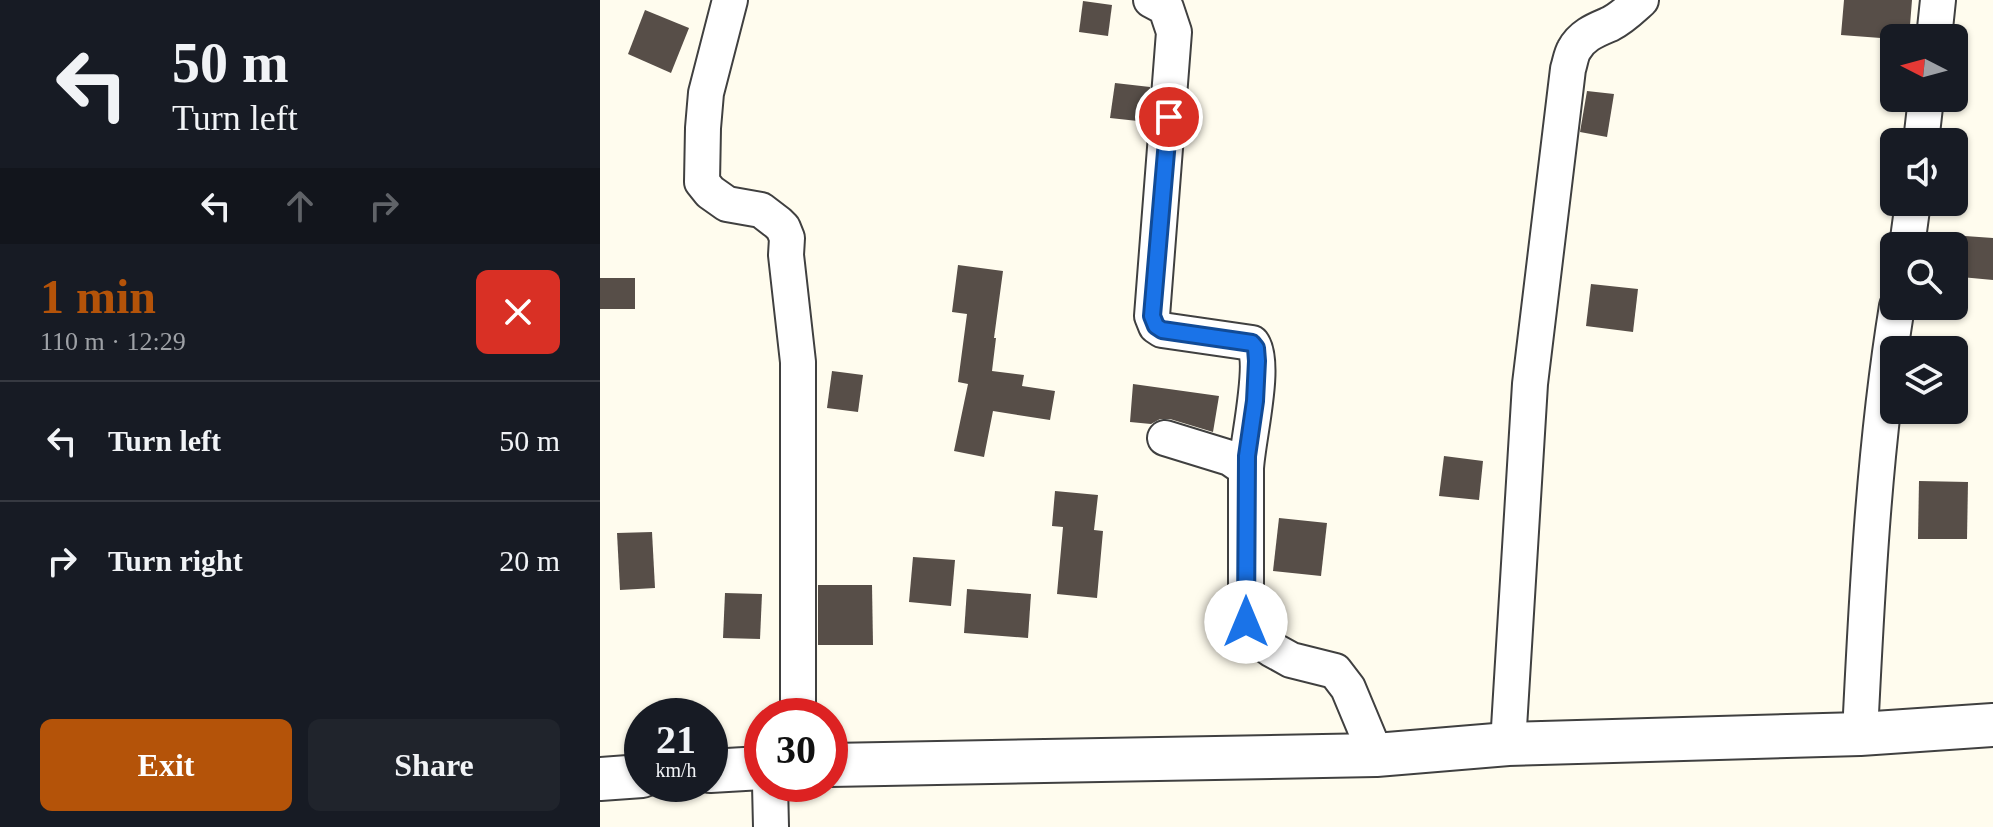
<!DOCTYPE html>
<meta charset="utf-8">
<style>
body{margin:0;font-family:Georgia,serif;background:#20242c;color:#f1f3f6;height:100vh;display:flex;flex-direction:column;font-size:30px;white-space:nowrap}
*{box-sizing:border-box;margin:0}
p{font-size:26px;color:#9ea1a6}
.icon{flex:none;width:44px;height:44px;fill:none;stroke:currentColor;stroke-width:2;stroke-linecap:round;stroke-linejoin:round}
.map{position:relative;flex:1;overflow:hidden}
.sheet{display:flex;flex-direction:column;background:#171b24;width:600px}
.sheet>*{flex:none}
.guide{background:#171b24;color:#f1f3f6;overflow:hidden}
.needle{width:52px;rotate:276deg}
.tools{position:absolute;left:1280px;top:24px;display:grid;gap:16px}
.tools a{display:grid;place-items:center;width:88px;height:88px;border-radius:12px;background:#171b24;box-shadow:0 2px 6px #0004;font-size:40px}
.speed{position:absolute;left:24px;top:698px;display:flex;gap:16px;font-size:40px;font-weight:700;text-align:center}
.speed>*{display:grid;place-content:center;width:104px;height:104px;border-radius:50%;background:#171b24;box-shadow:0 2px 6px #0004;line-height:1}
.speed small{font-size:20px;font-weight:400}
.speed .limit{border:12px solid #d22;background:#fff;color:#111}
.pin{position:absolute;display:grid;place-items:center;width:68px;height:68px;color:#fff;margin:-34px;border:4px solid #fff;border-radius:50%;box-shadow:0 2px 8px #0007}
.me{position:absolute;width:88px;margin:-44px;rotate:0deg;stroke-linejoin:round;filter:drop-shadow(0 0 6px #0008)}
.turn{display:flex;align-items:center;gap:28px;height:168px;padding:0 40px;font-size:36px}
.turn .icon{width:104px;height:104px;stroke-width:2.5}
.turn b{display:block;font-size:56px;line-height:68px}
.lanes{display:flex;align-items:center;height:76px;padding:0 40px;background:#0003;justify-content:center;gap:40px;direction:ltr}
.lanes .off{opacity:.35}
.round{display:grid;place-items:center;flex:none;width:84px;height:84px;border-radius:12px;background:#20242c}
.overview{display:flex;align-items:center;justify-content:space-between;height:136px;padding:0 40px}
h1{font-size:48px;font-weight:700;line-height:60px;color:#b45309}
.button{display:flex;gap:16px;margin-top:auto;padding:16px 40px}
.button a{flex:1;height:92px;border-radius:12px;background:#b45309;color:#fff;font-size:32px;font-weight:700;line-height:92px;text-align:center}
.button a+a{background:#20242c;color:#f1f3f6}
ul{padding:0;list-style:none}
li{display:flex;align-items:center;gap:24px;height:120px;padding:0 40px;border-top:2px solid #363941}
li div{flex:1}
li b{display:block;font-size:30px}
li em{font-style:normal}
main{display:flex;flex:1;min-height:0}
.map>svg:first-child{display:block}
.building{fill:#574e48}
.lines{fill:none;stroke-linecap:round;stroke-linejoin:round}
.minor-casing{stroke:#404040;stroke-width:38}
.tertiary-casing{stroke:#404040;stroke-width:46}
.minor{stroke:#fff;stroke-width:34}
.tertiary{stroke:#fff;stroke-width:42}
.route-casing{stroke:#114b97;stroke-width:20}
.route{stroke:#1a73e8;stroke-width:14}
</style>
<main>
<section class="sheet">
<div class="guide">
<div class="turn"><svg class="icon" aria-label="left" viewBox="0 0 24 24"><path d="M17 20v-9H6M10 6l-5 5 5 5"/></svg><div><b>50 m</b>Turn left</div></div>
<div class="lanes"><svg class="icon" aria-label="left" viewBox="0 0 24 24"><path d="M17 20v-9H6M10 6l-5 5 5 5"/></svg><svg class="icon off" aria-label="ahead" viewBox="0 0 24 24"><path d="M12 20V5M6 11l6-6 6 6"/></svg><svg class="icon off" aria-label="right" viewBox="0 0 24 24"><path d="M7 20v-9h11M14 6l5 5-5 5"/></svg></div>
</div>
<div class="overview"><div><h1>1 min</h1><p>110 m · 12:29</p></div><a class="round" style="background:#d93025;color:#fff"><svg class="icon" aria-label="close" viewBox="0 0 24 24"><path d="M6 6l12 12M18 6L6 18"/></svg></a></div>
<ul>
<li><svg class="icon" aria-label="left" viewBox="0 0 24 24"><path d="M17 20v-9H6M10 6l-5 5 5 5"/></svg><div><b>Turn left</b></div><em>50 m</em></li>
<li><svg class="icon" aria-label="right" viewBox="0 0 24 24"><path d="M7 20v-9h11M14 6l5 5-5 5"/></svg><div><b>Turn right</b></div><em>20 m</em></li>
</ul>
<div class="button"><a>Exit</a><a>Share</a></div>
</section>
<div class="map">
<svg width="1393" height="827" viewBox="0 0 1393 827">
<rect width="100%" height="100%" fill="#fffcee"/>
<g class="building">
<path d="M 1244,0 L 1312,0 L 1309,38 L 1294,38 L 1294,39 L 1241,35 Z"/>
<path d="M 483,1 L 512,5 L 508,36 L 479,32 Z"/>
<path d="M 45,10 L 89,28 L 71,73 L 28,54 Z"/>
<path d="M 515,83 L 550,87 L 547,122 L 510,118 Z"/>
<path d="M 987,91 L 1014,94 L 1007,137 L 980,132 Z"/>
<path d="M 1365,236 L 1393,238 L 1393,280 L 1361,277 Z"/>
<path d="M 358,265 L 403,271 L 394,338 L 396,338 L 392,371 L 424,375 L 422,386 L 455,391 L 450,420 L 393,411 L 384,457 L 354,451 L 368,384 L 358,382 L 367,314 L 352,312 Z"/>
<rect x="0" y="278" width="35" height="31"/>
<path d="M 991,284 L 1038,289 L 1033,332 L 986,326 Z"/>
<path d="M 232,371 L 263,375 L 258,412 L 227,408 Z"/>
<path d="M 533,384 L 619,396 L 613,432 L 570,419 L 560,419 L 551,424 L 530,422 Z"/>
<path d="M 844,456 L 883,461 L 879,500 L 839,496 Z"/>
<path d="M 1319,481 L 1368,482 L 1367,539 L 1318,539 Z"/>
<path d="M 455,491 L 498,495 L 494,530 L 503,531 L 497,598 L 457,594 L 463,527 L 452,526 Z"/>
<path d="M 679,518 L 727,523 L 721,576 L 673,571 Z"/>
<path d="M 52,532 L 55,588 L 20,590 L 17,533 Z"/>
<path d="M 313,557 L 355,560 L 351,606 L 309,602 Z"/>
<path d="M 218,585 L 272,585 L 273,645 L 218,645 Z"/>
<path d="M 367,589 L 431,594 L 428,638 L 364,633 Z"/>
<path d="M 125,593 L 162,594 L 160,639 L 123,638 Z"/>
</g>
<g class="lines">
<defs>
<g id="minor">
<path d="M 130,0 L 106,93 L 103,128 L 102,182 L 110,192 L 127,204 L 161,210 L 178,223 L 183,228 L 187,238 L 186,255 L 198,362 L 198,716"/>
<path d="M 551,0 L 566,8 L 574,32 L 552,316 L 556,326 L 562,330 L 652,343 C 667,362 647,442 646,469"/>
<path d="M 1334,38 L 1338,0"/>
<path d="M 1321,142 L 1326,98"/>
<path d="M 1307,246 L 1313,202"/>
<path d="M 565,438 L 630,458 L 646,469 L 646,622 L 656,638 L 671,649 L 691,660 L 735,671 L 748,688 L 776,755"/>
<path d="M 1260,734 C 1267,591 1274,448 1297,306"/>
<path d="M 908,744 L 930,384 L 968,69 C 970,63 971,55 974,50 C 982,35 996,30 1010,24 C 1022,18 1031,9 1041,0"/>
<path d="M 170,784 L 171,827"/>
</g>
<g id="tertiary">
<path d="M 230,765 L 776,755 L 908,744 L 1260,734 L 1393,725"/>
<path d="M 110,771 L 162,768"/>
<path d="M 0,779 L 42,776"/>
</g>
</defs>
<use href="#minor" class="minor-casing"/>
<use href="#tertiary" class="tertiary-casing"/>
<use href="#minor" class="minor"/>
<use href="#tertiary" class="tertiary"/>
</g>
<g class="lines">
<defs>
<path id="route" d="M 569,117 L 552,316 L 556,326 L 562,330 L 652,343 L 656,348 L 657,361 L 655,401 L 647,456 L 646,622"/>
</defs>
<use href="#route" class="route-casing"/>
<use href="#route" class="route"/>
</g>
</svg>
<div class="tools">
<a><svg class="needle" viewBox="-14 -14 28 28"><path d="M0-13l5 13h-10z" fill="#e53935"/><path d="M0 13l5-13h-10z" fill="#9ea1a6"/></svg></a>
<a><svg class="icon" aria-label="sound" viewBox="0 0 24 24"><path d="M4 9h4l5-4v14l-5-4H4zM17 9q2 3 0 6"/></svg></a>
<a><svg class="icon" aria-label="search" viewBox="0 0 24 24"><circle cx="10" cy="10" r="6"/><path d="M15 15l6 6"/></svg></a>
<a><svg class="icon" aria-label="layers" viewBox="0 0 24 24"><path d="M12 4l9 5-9 5-9-5zM3 14l9 5 9-5"/></svg></a>
</div>
<div class="speed"><div>21<small>km/h</small></div><div class="limit">30</div></div>
<div class="pin" style="left:569px;top:117px;background:#d93025"><svg class="icon" aria-label="arrive" viewBox="0 0 24 24"><path d="M6 21V4h12l-3 4 3 4H6"/></svg></div>
<svg class="me" style="left:646px;top:622px" viewBox="-20 -20 40 40"><circle r="19" fill="#fff"/><path d="M0-13L10 11 0 6-10 11z" fill="#1a73e8"/></svg>
</div>
</main>
